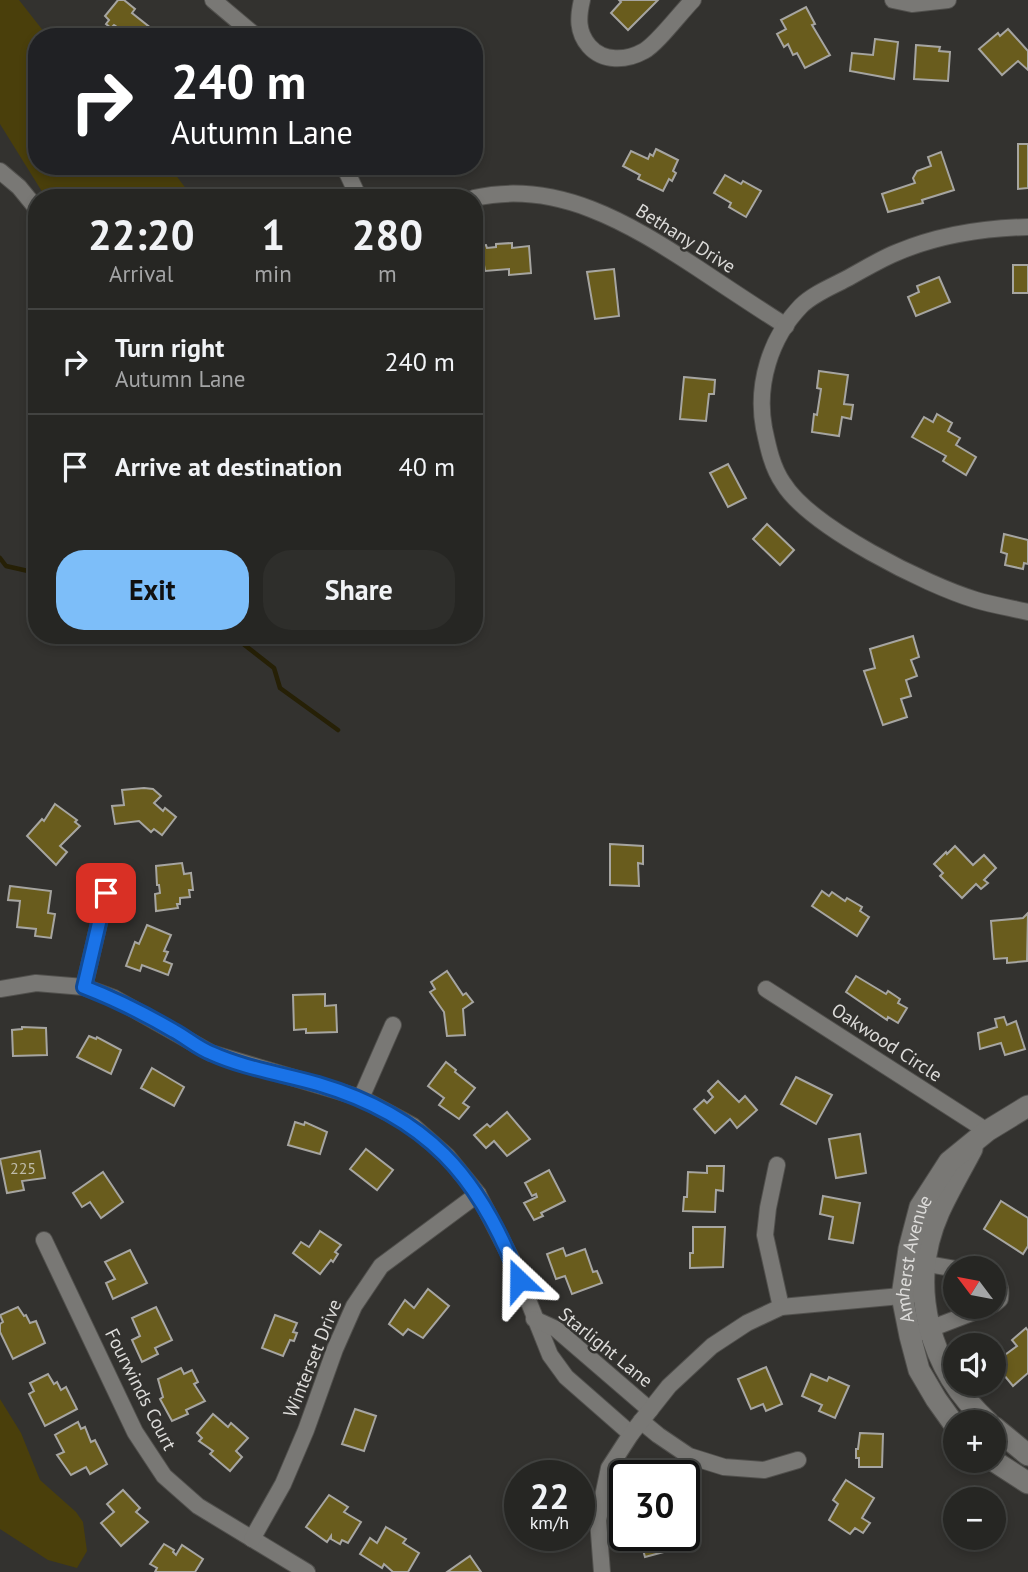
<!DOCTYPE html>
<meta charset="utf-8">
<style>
body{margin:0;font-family:"PT Sans",sans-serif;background:#2e2e2b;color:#f1f3f6;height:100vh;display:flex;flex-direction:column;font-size:26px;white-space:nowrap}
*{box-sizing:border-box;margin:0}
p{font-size:23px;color:#a4a5a6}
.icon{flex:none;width:38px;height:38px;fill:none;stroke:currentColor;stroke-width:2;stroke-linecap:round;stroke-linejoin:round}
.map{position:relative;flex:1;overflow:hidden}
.side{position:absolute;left:28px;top:189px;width:455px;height:455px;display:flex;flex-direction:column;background:#262623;border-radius:28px;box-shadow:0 4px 10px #0003,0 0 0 2px #424341}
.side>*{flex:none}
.banner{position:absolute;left:28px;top:28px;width:455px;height:147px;border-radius:28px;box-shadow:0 4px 10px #0003,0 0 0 2px #424341;background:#202124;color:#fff;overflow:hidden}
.needle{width:46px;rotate:302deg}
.fabs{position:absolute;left:943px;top:1256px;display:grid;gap:14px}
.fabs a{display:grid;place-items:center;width:63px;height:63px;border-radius:50%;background:#262623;box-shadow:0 4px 10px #0003,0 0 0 2px #424341;font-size:35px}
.speed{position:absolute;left:504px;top:1460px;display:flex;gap:14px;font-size:35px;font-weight:700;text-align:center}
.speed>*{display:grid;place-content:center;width:91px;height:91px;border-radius:50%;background:#262623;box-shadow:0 4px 10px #0003,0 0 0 2px #424341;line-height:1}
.speed small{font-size:18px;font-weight:400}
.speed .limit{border:4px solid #111;border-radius:10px;background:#fff;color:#111}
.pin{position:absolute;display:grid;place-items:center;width:60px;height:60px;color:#fff;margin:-30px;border-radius:14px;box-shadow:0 4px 10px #0006}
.me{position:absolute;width:77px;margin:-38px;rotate:337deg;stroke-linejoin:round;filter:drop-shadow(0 0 5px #0008)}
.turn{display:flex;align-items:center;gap:24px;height:147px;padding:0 28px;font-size:32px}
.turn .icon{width:91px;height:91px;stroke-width:2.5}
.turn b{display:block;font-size:49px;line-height:60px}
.eta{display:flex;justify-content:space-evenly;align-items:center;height:119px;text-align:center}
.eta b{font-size:42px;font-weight:800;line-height:49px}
.primary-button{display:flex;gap:14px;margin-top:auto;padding:14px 28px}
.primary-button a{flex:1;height:80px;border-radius:28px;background:#7dbef9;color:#111;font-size:28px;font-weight:800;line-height:80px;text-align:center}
.primary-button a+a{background:#2e2e2b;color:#f1f3f6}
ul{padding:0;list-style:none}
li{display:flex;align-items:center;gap:21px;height:105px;padding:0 28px;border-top:2px solid #424341}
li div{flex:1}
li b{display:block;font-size:26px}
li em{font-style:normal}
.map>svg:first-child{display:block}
.green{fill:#4a3f0b}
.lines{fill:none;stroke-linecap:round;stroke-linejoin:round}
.stream{stroke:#262006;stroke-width:4.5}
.building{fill:#695c1d;stroke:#a6a5a1;stroke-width:2}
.street-casing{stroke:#51504d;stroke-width:18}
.secondary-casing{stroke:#51504d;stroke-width:23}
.street{stroke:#797875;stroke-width:16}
.secondary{stroke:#797875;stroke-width:21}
.route-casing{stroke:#114b97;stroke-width:18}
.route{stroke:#1a73e8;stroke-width:12}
.labels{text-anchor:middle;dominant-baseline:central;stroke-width:5;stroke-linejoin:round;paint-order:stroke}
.number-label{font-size:16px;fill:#bfbbaa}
.street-label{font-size:19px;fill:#dcdbd9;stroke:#33322f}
</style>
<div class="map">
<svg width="1028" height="1572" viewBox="0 0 1028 1572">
<rect width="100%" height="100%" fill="#33322f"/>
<g class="green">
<path d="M 0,0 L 19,0 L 48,37 L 37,37 L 37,166 L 169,166 L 193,198 L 46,198 L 0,124 Z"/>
<path d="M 0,1399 L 21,1433 L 40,1480 L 76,1512 L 83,1522 L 87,1551 L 77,1568 L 48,1560 L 0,1529 Z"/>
</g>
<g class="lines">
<g class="stream">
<path d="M 0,558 L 6,566 L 37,573"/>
<path d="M 215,635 L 242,643 L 274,668 L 280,688 L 338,730"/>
</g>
</g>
<g class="building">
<path d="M 118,0 L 124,0 L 135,9 L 132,13 L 152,29 L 145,37 L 110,37 L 117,27 L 114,25 L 111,28 L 106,24 L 109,20 L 105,16 Z"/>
<path d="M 619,0 L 658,0 L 628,30 L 611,13 L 621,2 Z"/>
<path d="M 806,7 L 815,24 L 812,25 L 830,55 L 805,68 L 797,53 L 793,55 L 788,44 L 784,47 L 777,34 L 786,29 L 781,20 Z"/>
<path d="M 1008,29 L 1028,51 L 1028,70 L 1018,61 L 1002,75 L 979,49 L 998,33 L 1000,36 Z"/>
<path d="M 875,39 L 898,42 L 894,79 L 850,71 L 852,53 L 873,55 Z"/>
<path d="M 916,45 L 940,47 L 939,51 L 950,52 L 948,81 L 914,79 Z"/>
<path d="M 1018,144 L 1028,144 L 1028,188 L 1018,189 Z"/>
<path d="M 656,149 L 678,160 L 673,171 L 676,173 L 672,181 L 669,179 L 663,191 L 638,179 L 640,175 L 623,166 L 631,151 L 648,159 L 650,154 L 653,156 Z"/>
<path d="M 941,152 L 954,190 L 922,200 L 923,203 L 888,212 L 882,194 L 915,183 L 913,178 L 917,171 L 931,166 L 928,157 Z"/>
<path d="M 725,175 L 741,184 L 743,181 L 761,191 L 746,217 L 729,207 L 731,203 L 714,193 Z"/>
<path d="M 512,243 L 512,248 L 529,246 L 531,273 L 509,275 L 509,269 L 485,271 L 484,265 L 474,266 L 474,246 L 486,245 L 487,248 L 496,247 L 496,244 Z"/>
<rect x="1013" y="265" width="15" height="28"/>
<path d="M 614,269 L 619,316 L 595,319 L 587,272 Z"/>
<path d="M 939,277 L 950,302 L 916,316 L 908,297 L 919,292 L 917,286 Z"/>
<path d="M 819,371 L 848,375 L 844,404 L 853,405 L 851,419 L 842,417 L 839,436 L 812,432 L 814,414 L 817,415 L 821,389 L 817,388 Z"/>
<path d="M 684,377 L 715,380 L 714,394 L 709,394 L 706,421 L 680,419 Z"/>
<path d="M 937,414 L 952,423 L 948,431 L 960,438 L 956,445 L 976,457 L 966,475 L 943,461 L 946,456 L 912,437 L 924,417 L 933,422 Z"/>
<path d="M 728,464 L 746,498 L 728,507 L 710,473 Z"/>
<path d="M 767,524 L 794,550 L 780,565 L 753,539 Z"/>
<path d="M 1004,534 L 1028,540 L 1028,564 L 1024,563 L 1023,569 L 1005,565 L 1007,554 L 1001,552 Z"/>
<path d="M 913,636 L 919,657 L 911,660 L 917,676 L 906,680 L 911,696 L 901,699 L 907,717 L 883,725 L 864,671 L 875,668 L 870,649 Z"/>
<path d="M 144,788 L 153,789 L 161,796 L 154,803 L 163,811 L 165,808 L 176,817 L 162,835 L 154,829 L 151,832 L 139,821 L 115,824 L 112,806 L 124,805 L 122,790 Z"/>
<path d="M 55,804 L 77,820 L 75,822 L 80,826 L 60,846 L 67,852 L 56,865 L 27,836 L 42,819 L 44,821 Z"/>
<path d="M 610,844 L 643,846 L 643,864 L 638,863 L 639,886 L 610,885 Z"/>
<path d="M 955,846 L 973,865 L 984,855 L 996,868 L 984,880 L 988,883 L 981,889 L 976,884 L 962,898 L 940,876 L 943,873 L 934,864 L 946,852 L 947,854 Z"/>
<path d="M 182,863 L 184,874 L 191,873 L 193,890 L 189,890 L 190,897 L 180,898 L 180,904 L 177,904 L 178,908 L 156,911 L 155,894 L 160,893 L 159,885 L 157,885 L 156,866 Z"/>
<path d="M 10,886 L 51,891 L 48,913 L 55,914 L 51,938 L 35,936 L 36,929 L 17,927 L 20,901 L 8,900 Z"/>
<path d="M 822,891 L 829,896 L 832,892 L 845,901 L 847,898 L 862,907 L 860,911 L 869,917 L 857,936 L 812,906 Z"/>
<path d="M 1028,913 L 1027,961 L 1007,963 L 1007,958 L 994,959 L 991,921 L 1023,918 Z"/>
<path d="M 147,925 L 171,935 L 164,951 L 168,952 L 164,961 L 172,964 L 168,975 L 142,965 L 140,971 L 126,966 L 135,942 L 139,944 Z"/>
<path d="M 447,971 L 463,995 L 466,993 L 473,1002 L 463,1009 L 465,1035 L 447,1036 L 444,1012 L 430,992 L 435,989 L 431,982 Z"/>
<path d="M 856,976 L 886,994 L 888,991 L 900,999 L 898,1003 L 907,1008 L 898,1023 L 888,1017 L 887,1020 L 846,992 Z"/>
<path d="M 325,994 L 325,1006 L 336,1005 L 337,1032 L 306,1033 L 306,1029 L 294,1030 L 293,995 Z"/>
<path d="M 1004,1017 L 1007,1025 L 1016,1021 L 1025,1049 L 1005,1055 L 1001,1043 L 980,1049 L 978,1033 L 997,1027 L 995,1019 Z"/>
<path d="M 22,1027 L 46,1028 L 47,1055 L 13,1056 L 12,1030 L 22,1029 Z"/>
<path d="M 89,1036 L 96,1039 L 97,1037 L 121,1050 L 111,1074 L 77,1057 Z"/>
<path d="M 446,1062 L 456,1070 L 455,1072 L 475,1088 L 463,1103 L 469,1107 L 459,1119 L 439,1105 L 444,1098 L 428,1086 Z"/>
<path d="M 152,1068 L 184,1087 L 174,1106 L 141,1088 Z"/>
<path d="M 796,1077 L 832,1095 L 816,1124 L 781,1104 Z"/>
<path d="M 718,1081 L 739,1102 L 745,1096 L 757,1110 L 737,1128 L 730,1119 L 715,1133 L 694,1109 L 704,1100 L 707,1103 L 713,1097 L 708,1091 Z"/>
<path d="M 507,1112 L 530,1139 L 507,1156 L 494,1141 L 486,1148 L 474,1135 L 487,1124 L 490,1127 Z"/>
<path d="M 295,1122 L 304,1125 L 305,1122 L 327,1132 L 320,1154 L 288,1145 Z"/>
<path d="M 860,1134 L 866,1173 L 836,1178 L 829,1139 Z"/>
<path d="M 366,1149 L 393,1170 L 377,1190 L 350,1169 Z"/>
<path d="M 40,1151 L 45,1178 L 22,1181 L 24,1190 L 7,1193 L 0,1159 Z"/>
<path d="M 707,1166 L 724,1166 L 723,1191 L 716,1190 L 715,1212 L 683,1211 L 684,1197 L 687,1197 L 688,1172 L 707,1173 Z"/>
<path d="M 549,1170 L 565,1201 L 541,1213 L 543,1216 L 534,1220 L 524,1203 L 537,1197 L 536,1194 L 532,1196 L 525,1183 Z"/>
<path d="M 103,1172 L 123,1202 L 101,1218 L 90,1202 L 82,1207 L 73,1193 Z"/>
<path d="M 823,1196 L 860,1203 L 853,1243 L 829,1239 L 833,1217 L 820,1214 Z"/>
<path d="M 1001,1201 L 1028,1218 L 1028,1246 L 1023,1254 L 984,1229 Z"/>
<path d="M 693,1227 L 725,1227 L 723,1267 L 690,1268 L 690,1253 L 693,1253 Z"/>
<path d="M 320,1231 L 341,1245 L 335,1252 L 338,1254 L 333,1262 L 331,1260 L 320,1274 L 293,1253 L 301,1242 L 309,1247 Z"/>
<path d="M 563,1248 L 566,1256 L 585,1249 L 593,1272 L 597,1271 L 602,1283 L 572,1294 L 565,1276 L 556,1279 L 547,1254 Z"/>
<path d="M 130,1250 L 147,1283 L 113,1299 L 106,1283 L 115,1279 L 105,1262 Z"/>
<path d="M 428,1289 L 449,1306 L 423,1338 L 408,1329 L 403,1335 L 389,1324 L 405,1300 L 414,1308 Z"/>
<path d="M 18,1307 L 24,1316 L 26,1315 L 30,1323 L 36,1321 L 45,1343 L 13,1359 L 0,1332 L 0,1324 L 3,1322 L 0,1315 Z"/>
<path d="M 156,1307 L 172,1340 L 155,1348 L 158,1354 L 142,1362 L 132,1340 L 140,1336 L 132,1318 Z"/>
<path d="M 275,1315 L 297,1323 L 293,1332 L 297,1333 L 294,1341 L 290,1340 L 283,1356 L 262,1348 Z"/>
<path d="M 1026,1328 L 1028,1331 L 1028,1373 L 1013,1386 L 994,1363 L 1017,1346 L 1012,1340 Z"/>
<path d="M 766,1367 L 782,1404 L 766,1411 L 763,1404 L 751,1409 L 738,1379 Z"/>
<path d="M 181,1368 L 184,1374 L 192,1370 L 198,1382 L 194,1384 L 205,1401 L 186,1410 L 188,1414 L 172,1421 L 160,1399 L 163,1397 L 158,1379 Z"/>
<path d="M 48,1374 L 54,1384 L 57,1382 L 61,1390 L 66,1387 L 77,1409 L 45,1426 L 29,1394 L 34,1391 L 30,1383 Z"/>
<path d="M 811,1374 L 827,1381 L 829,1377 L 849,1386 L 835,1418 L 819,1411 L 822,1405 L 802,1396 Z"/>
<path d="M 355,1409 L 376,1416 L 364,1451 L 342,1444 Z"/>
<path d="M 213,1414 L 228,1427 L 231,1423 L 248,1438 L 236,1451 L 242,1457 L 230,1471 L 210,1454 L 213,1451 L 199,1441 L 202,1438 L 197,1433 Z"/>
<path d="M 78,1422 L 81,1429 L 85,1427 L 91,1442 L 95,1440 L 107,1464 L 90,1474 L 86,1467 L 71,1475 L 57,1455 L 64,1452 L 55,1435 Z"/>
<path d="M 860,1433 L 883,1434 L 882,1467 L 859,1467 L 859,1458 L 856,1458 L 856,1449 L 858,1449 Z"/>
<path d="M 846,1480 L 874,1498 L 862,1518 L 870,1523 L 863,1533 L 855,1528 L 850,1534 L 829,1520 L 838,1504 L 833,1500 Z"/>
<path d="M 123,1490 L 140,1508 L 136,1512 L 148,1522 L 121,1546 L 101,1523 L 114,1512 L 107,1504 Z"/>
<path d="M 329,1495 L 348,1507 L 344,1512 L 361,1522 L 348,1543 L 342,1540 L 340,1544 L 331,1539 L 331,1536 L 327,1542 L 306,1527 Z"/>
<path d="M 386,1527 L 406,1539 L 403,1543 L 419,1553 L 408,1572 L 393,1572 L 384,1564 L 382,1568 L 360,1554 L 370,1538 L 377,1543 Z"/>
<path d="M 642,1535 L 671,1535 L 675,1549 L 645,1557 L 640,1539 L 642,1538 Z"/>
<path d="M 164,1544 L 174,1550 L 173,1552 L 176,1555 L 182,1545 L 203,1559 L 195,1572 L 155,1572 L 157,1568 L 150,1564 Z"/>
<path d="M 470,1556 L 481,1572 L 447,1572 Z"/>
</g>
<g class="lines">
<defs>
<g id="street">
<path d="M 213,0 L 257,37"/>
<path d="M 582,0 C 578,17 577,32 589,46 C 603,62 626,61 644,51 C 657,44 681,12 693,0"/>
<path d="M 893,0 L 912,4 L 948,0"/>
<path d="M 344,166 L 359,198"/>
<path d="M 0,171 L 19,187 L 37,209"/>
<path d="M 474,198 C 557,179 630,224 696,267 C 726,287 756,307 786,326"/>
<path d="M 1028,227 C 984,228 939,235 898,252 C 880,259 863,270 846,279 C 831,287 813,294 801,306 C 770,338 756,385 764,428 C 768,447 772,467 783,483 C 810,527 926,585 976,600 C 993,605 1011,608 1028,612"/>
<path d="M 84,987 L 106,893"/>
<path d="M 0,989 L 36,983 L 84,987 L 114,998 L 211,1053 L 361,1098 L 413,1126 L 447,1156 L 478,1194 L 512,1260 L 550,1355 L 566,1377 L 631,1434"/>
<path d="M 766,989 L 987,1131"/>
<path d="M 361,1098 L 393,1025"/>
<path d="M 777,1165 L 768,1208 L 765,1235 L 781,1307"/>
<path d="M 44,1240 L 135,1432 L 164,1476 L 198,1506 L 307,1572"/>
<path d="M 917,1262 L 956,1269"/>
<path d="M 994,1279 C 1001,1285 1001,1291 1000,1299 L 994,1304"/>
<path d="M 534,1319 L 556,1329 L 650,1410"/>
<path d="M 922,1332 L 987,1307"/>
<path d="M 641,1421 L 658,1435 L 689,1456 L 724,1467 L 764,1470 L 798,1460"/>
<path d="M 252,1539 L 283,1484 L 306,1430 L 335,1349 L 354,1306 L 381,1266 L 478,1194"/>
<path d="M 602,1572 L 598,1520 L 609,1468 L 631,1434 L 669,1386 L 712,1346 L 747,1323 L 781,1307 L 912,1295"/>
</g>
<g id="secondary">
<path d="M 972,1149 C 961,1170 949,1190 939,1212 C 906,1286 929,1370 989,1423"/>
<path id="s1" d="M 956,1427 L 936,1399 L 919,1370 L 910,1336 L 902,1296 L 909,1249 L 920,1207 L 949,1162 L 987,1131 L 1028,1106"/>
<path d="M 994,1427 L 1028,1455"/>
<path d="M 994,1461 L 1028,1483"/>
</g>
</defs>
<use href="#street" class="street-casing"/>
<use href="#secondary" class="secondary-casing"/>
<use href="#street" class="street"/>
<use href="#secondary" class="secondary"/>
</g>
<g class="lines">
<defs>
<path id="route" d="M 106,893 L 84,987 C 115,999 145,1014 174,1031 C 187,1038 198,1048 211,1053 C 244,1068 283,1074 318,1084 C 426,1116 480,1176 519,1280"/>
</defs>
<use href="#route" class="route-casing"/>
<use href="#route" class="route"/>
</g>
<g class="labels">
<g class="number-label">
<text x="23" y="1168">225</text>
</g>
<g class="street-label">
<text transform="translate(686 238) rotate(32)">Bethany Drive</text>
<text transform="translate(887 1042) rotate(33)">Oakwood Circle</text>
<text stroke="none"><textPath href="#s1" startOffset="182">Amherst Avenue</textPath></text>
<text transform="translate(606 1347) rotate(39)">Starlight Lane</text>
<text transform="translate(312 1358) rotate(-68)">Winterset Drive</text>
<text transform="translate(141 1389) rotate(63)">Fourwinds Court</text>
</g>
</g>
</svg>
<div class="fabs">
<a><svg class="needle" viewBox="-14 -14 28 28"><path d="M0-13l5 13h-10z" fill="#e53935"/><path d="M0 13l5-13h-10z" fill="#a4a5a6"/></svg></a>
<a><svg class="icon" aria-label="sound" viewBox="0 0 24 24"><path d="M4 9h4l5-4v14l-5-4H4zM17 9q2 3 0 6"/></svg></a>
<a>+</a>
<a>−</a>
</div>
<div class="speed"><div>22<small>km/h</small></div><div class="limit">30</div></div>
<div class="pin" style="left:106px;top:893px;background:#d93025"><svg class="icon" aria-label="arrive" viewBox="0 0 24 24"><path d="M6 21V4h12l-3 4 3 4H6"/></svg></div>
<svg class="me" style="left:519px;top:1280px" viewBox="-20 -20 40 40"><path d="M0-17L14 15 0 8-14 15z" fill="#1a73e8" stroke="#fff" stroke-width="4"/></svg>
<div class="banner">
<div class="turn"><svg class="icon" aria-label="right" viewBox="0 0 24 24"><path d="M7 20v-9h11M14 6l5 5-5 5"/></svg><div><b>240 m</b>Autumn Lane</div></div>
</div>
<section class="side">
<div class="eta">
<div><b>22:20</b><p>Arrival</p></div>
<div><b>1</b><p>min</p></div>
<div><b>280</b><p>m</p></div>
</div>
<ul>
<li><svg class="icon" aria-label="right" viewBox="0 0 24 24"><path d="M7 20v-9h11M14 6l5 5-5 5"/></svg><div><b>Turn right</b><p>Autumn Lane</p></div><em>240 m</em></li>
<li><svg class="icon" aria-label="arrive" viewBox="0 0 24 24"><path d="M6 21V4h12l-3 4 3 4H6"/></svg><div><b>Arrive at destination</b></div><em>40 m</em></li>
</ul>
<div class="primary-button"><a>Exit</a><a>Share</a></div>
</section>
</div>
